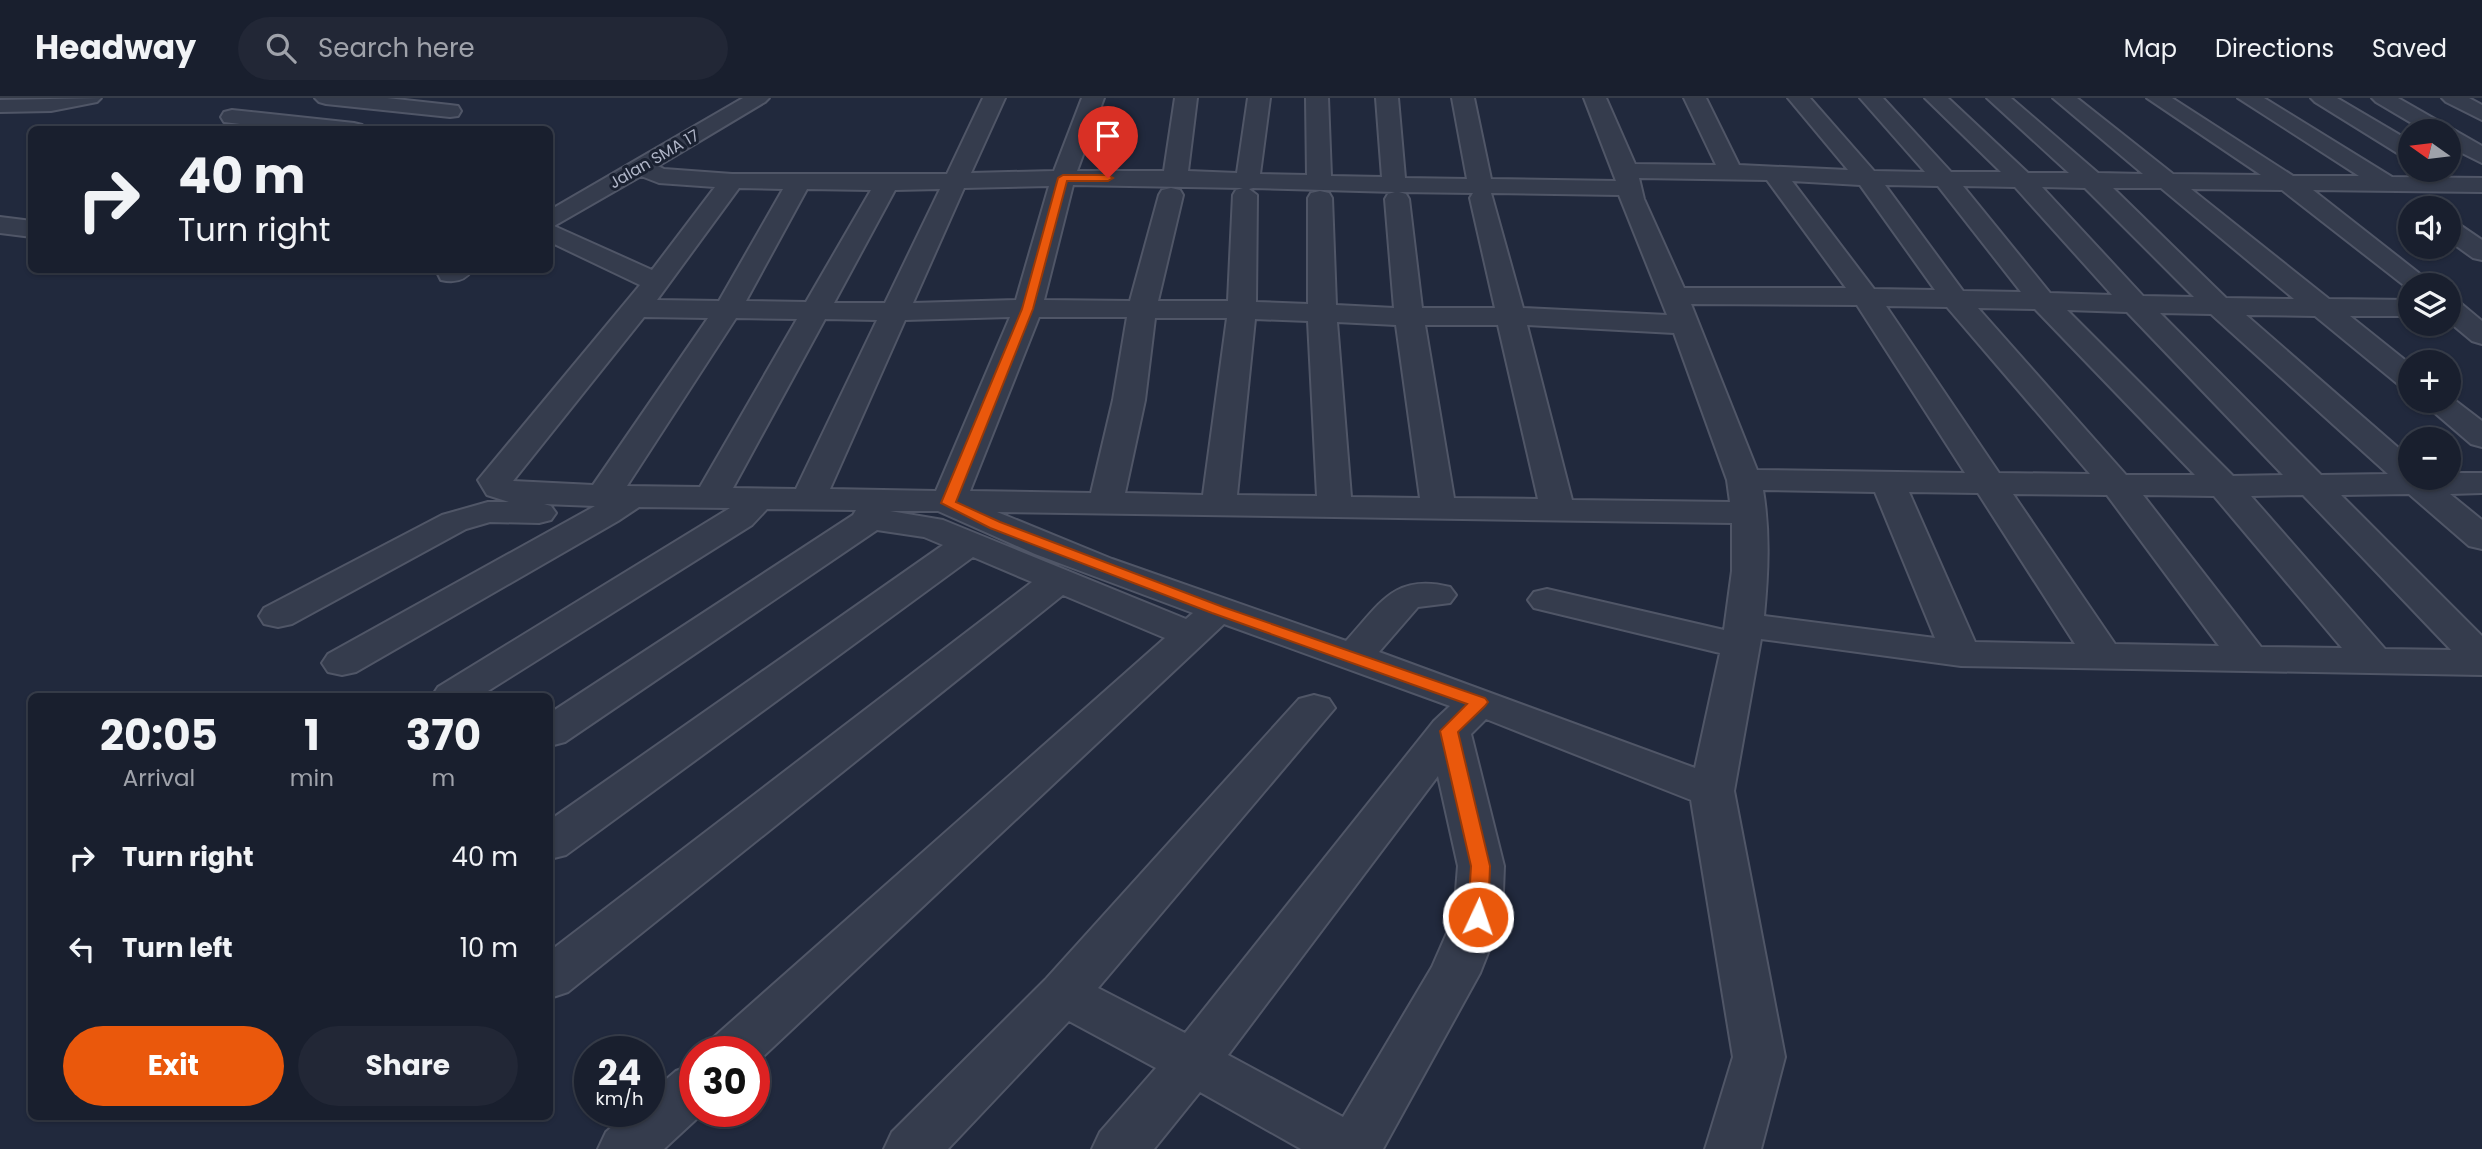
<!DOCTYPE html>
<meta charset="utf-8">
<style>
body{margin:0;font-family:Poppins,sans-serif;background:#222736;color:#f1f3f6;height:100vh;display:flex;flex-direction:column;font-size:26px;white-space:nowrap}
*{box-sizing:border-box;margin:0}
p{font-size:23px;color:#9fa2aa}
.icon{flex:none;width:38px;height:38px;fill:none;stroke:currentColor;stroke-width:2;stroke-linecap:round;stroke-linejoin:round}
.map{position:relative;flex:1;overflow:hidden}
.drawer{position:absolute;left:28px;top:595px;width:525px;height:427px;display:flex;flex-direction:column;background:#191f2e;border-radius:10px;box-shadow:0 2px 5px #0004,0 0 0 2px #373d4a}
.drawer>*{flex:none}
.banner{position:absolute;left:28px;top:28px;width:525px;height:147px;border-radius:10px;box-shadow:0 2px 5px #0004,0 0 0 2px #373d4a;background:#191f2e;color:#f1f3f6;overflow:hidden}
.needle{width:46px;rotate:284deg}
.controls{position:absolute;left:2398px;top:21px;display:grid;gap:14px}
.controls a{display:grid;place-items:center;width:63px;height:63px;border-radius:50%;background:#191f2e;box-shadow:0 2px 5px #0004,0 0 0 2px #373d4a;font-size:35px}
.speed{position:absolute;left:574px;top:938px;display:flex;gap:14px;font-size:35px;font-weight:700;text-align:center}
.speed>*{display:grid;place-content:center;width:91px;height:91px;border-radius:50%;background:#191f2e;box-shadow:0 2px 5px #0004,0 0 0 2px #373d4a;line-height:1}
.speed small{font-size:18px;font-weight:400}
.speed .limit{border:10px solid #d22;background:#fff;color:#111}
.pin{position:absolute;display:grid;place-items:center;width:60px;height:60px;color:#fff;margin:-72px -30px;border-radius:50% 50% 50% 0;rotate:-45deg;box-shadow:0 0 7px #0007}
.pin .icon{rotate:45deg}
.me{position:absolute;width:77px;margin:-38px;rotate:3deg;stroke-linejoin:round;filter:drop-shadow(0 0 5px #0008)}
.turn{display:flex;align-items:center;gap:24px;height:147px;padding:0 35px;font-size:32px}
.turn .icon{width:91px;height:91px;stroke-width:2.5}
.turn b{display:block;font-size:49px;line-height:60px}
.eta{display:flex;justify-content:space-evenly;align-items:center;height:119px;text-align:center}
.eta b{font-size:42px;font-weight:700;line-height:49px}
.action{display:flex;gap:14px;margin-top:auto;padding:14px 35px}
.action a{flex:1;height:80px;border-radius:42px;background:#ea580c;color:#fff;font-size:28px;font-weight:700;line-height:80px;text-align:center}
.action a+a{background:#222736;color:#f1f3f6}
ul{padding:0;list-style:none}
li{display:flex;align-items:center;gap:21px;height:91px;padding:0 35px}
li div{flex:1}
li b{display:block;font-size:26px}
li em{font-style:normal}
header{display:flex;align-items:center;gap:42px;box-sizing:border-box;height:98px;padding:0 35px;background:#191f2e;border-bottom:2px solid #373d4a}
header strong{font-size:33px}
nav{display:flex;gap:38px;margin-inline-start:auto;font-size:24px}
.search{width:490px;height:63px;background:#222736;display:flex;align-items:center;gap:18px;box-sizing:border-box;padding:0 24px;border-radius:38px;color:#9fa2aa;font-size:26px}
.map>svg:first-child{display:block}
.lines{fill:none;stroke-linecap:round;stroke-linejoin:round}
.minor-casing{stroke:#505667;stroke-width:4}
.minor{fill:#353c4d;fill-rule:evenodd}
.route{fill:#ea580c;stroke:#983908;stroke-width:2}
.labels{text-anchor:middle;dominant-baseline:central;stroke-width:6;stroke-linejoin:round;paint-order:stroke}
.far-street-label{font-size:16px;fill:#b0b6c8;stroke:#1a2131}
</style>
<header>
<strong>Headway</strong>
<div class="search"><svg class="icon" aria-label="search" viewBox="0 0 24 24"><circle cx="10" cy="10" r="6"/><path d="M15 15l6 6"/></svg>Search here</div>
<nav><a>Map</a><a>Directions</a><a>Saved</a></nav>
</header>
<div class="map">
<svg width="2482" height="1051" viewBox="0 0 2482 1051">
<rect width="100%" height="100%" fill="#21293d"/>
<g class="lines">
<defs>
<g id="minor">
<path d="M 101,0 L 97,4 L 51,13 L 0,14 L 0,2 Z"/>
<path d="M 315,0 L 387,0 L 450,7 L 458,8 L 461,13 L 458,18 L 450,19 L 326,6 L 319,4 Z"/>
<path d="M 743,0 L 769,0 L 765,4 L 658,68 L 664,71 L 732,76 L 947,76 L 983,0 L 1005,0 L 971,75 L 1054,73 L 1082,0 L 1104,0 L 1077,73 L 1164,73 L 1175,0 L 1197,0 L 1188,73 L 1237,75 L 1248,0 L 1270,0 L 1260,76 L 1307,77 L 1306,0 L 1328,0 L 1331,78 L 1382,79 L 1376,0 L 1398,0 L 1405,80 L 1467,81 L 1452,0 L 1474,0 L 1491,81 L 1616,83 L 1584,0 L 1606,0 L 1635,66 L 1716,67 L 1684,0 L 1706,0 L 1739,67 L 1848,72 L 1788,0 L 1810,0 L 1874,73 L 1925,74 L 1860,0 L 1883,0 L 1951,74 L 2001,74 L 1925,0 L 1948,0 L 2028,75 L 2069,75 L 1987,0 L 2011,0 L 2098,75 L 2143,76 L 2053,0 L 2077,0 L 2173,76 L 2261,77 L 2147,0 L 2172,0 L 2293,78 L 2359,78 L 2238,0 L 2264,0 L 2392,79 L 2482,80 L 2482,94 L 2313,92 L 2434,187 L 2410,187 L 2410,192 L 2282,92 L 2191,91 L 2329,201 L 2410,202 L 2410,218 L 2350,218 L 2410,266 L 2410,290 L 2399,287 L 2315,218 L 2246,217 L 2410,360 L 2410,380 L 2448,380 L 2448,375 L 2482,375 L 2482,395 L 2450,396 L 2482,422 L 2482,451 L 2469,448 L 2409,396 L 2341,397 L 2482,538 L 2482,577 L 1961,568 L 1761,541 L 1734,693 L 1785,959 L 1761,1051 L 1705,1051 L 1733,959 L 1691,702 L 1486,621 L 1471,636 L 1504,768 L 1502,819 L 1480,875 L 1383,1051 L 1301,1051 L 1200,994 L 1154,1051 L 1092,1051 L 1100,1034 L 1156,970 L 1069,923 L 948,1051 L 884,1051 L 892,1034 L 1045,882 L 1299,601 L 1314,597 L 1329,601 L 1335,610 L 1098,890 L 1185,935 L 1434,623 L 1450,608 L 1224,526 L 754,967 L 754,954 L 707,954 L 714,939 L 1165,540 L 1063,497 L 568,894 L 550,900 L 550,853 L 1032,484 L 973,459 L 566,757 L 550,761 L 550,722 L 943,447 L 924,439 L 877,432 L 565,644 L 550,648 L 550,615 L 853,417 L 856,412 L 767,411 L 752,427 L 480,598 L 432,598 L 438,589 L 730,410 L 639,409 L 618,423 L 356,574 L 342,577 L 328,574 L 322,565 L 328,556 L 595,408 L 544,406 L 551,408 L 556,415 L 551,422 L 539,425 L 490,424 L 466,431 L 292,526 L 278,529 L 264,526 L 259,518 L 264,510 L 442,417 L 488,404 L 509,404 L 487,397 L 478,382 L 640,187 L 550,144 L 550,112 ZM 641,78 L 659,85 L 715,89 L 652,172 L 554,128 ZM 1639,80 L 1767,82 L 1846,190 L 1684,190 L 1644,101 ZM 1792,83 L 1860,87 L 1935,192 L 1874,191 ZM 1073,87 L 1243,90 L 1236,92 L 1233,97 L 1228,203 L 1158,203 L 1183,97 L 1180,92 L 1171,90 L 1162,92 L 1159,97 L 1130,203 L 1044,202 ZM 1885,87 L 1938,88 L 2021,194 L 1963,193 ZM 1049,88 L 1016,202 L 913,205 L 964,90 ZM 1963,88 L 2015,89 L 2112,197 L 2050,195 ZM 2042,89 L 2085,90 L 2194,199 L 2143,198 ZM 739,90 L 783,91 L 719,203 L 657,202 ZM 1253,90 L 1395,94 L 1388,96 L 1385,101 L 1394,210 L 1336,207 L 1332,100 L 1329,95 L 1320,93 L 1311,95 L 1308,100 L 1308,206 L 1256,204 L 1257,97 L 1249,91 ZM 2113,90 L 2161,90 L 2294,201 L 2226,200 ZM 807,91 L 871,92 L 806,204 L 746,203 ZM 940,91 L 885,205 L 834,205 L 895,92 ZM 1399,94 L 1473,95 L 1470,100 L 1495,210 L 1422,210 L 1409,101 L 1406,96 ZM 1491,95 L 1619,97 L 1667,217 L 1523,210 ZM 1691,206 L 1857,207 L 1965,375 L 1757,372 ZM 1886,208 L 1947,209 L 2090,376 L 1999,375 ZM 1978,210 L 2035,211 L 2195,377 L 2126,377 ZM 2067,212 L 2127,214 L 2283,377 L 2233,378 ZM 2160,215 L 2211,216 L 2388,376 L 2321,377 ZM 644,219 L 708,220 L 593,387 L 513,383 ZM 1010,219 L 936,393 L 830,391 L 905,222 ZM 1039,219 L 1127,219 L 1113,302 L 1091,395 L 970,393 ZM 736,220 L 797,221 L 700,389 L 627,388 ZM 1155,220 L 1227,220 L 1203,397 L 1125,395 L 1145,302 ZM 825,221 L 877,222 L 796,391 L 733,390 ZM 1255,221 L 1308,223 L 1317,398 L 1237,397 ZM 1337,224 L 1396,227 L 1420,400 L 1351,399 ZM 1425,227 L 1498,227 L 1538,401 L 1454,400 ZM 1527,227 L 1674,235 L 1727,382 L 1730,404 L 1572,402 ZM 1763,392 L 1875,394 L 1935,540 L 1764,518 C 1768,476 1770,434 1763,392 ZM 1909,394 L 1978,395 L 2075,546 L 1975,544 ZM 2013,396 L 2107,397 L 2219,548 L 2115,546 ZM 2143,397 L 2214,398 L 2342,550 L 2261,549 ZM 2303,397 L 2451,552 L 2385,551 L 2251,398 ZM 890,413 L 938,413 L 1035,456 L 1193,515 L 1186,521 L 943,422 ZM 997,414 L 1732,425 L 1732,473 L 1724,532 L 1547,491 L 1534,494 L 1528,502 L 1534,510 L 1720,555 L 1695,670 L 1379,554 L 1418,509 L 1450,505 L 1456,497 L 1450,489 C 1394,475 1380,506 1346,543 L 1112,461 ZM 1438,678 L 1458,768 L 1454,819 L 1432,869 L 1343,1019 L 1228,957 Z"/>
<path d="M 2311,0 L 2337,0 L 2410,43 L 2410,60 L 2402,58 L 2315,4 Z"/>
<path d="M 2372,0 L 2398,0 L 2482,48 L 2482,65 L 2448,48 L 2448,33 L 2425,33 L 2376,4 Z"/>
<path d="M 2442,0 L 2469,0 L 2482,7 L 2482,22 L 2446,4 Z"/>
<path d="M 232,12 L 354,25 L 362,27 L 365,32 L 288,32 L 224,24 L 221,19 L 224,14 Z"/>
<path d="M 0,119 L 32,123 L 32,139 L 0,135 Z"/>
<path d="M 2448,122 L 2457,125 L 2482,142 L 2482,162 L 2473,160 L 2448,142 Z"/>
<path d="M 441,172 L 472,172 C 465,183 454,185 441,182 L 438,176 Z"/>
<path d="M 2448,201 L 2458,203 L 2482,223 L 2482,246 L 2472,243 L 2448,223 Z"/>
<path d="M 2448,297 L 2482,323 L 2482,349 L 2471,346 L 2421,303 L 2448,303 Z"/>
<path d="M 695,966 L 695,1013 L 705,1013 L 664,1051 L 598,1051 L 606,1034 L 630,1013 L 649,1013 L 649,996 L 676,973 Z"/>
</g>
</defs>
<use href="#minor" class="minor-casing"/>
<use href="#minor" class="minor"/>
</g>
<path class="route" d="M 1063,77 L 1108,77 L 1113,80 L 1108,83 L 1067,83 L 1033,211 L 956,404 L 1000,424 L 1223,509 L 1485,600 L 1488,604 L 1485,608 L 1458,634 L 1490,768 L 1488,819 L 1485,824 L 1478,826 L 1471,824 L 1468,819 L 1471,768 L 1440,633 L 1467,606 L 1212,515 L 990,430 L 941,405 L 1022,211 L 1058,80 Z"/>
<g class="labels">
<g class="far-street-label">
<text transform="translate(654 61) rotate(-30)">Jalan SMA 17</text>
</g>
</g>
</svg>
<div class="controls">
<a><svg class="needle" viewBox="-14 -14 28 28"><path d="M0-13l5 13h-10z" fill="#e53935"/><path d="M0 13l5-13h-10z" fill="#9fa2aa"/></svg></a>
<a><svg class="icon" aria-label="sound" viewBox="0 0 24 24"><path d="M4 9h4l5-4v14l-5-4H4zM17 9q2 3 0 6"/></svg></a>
<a><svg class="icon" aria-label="layers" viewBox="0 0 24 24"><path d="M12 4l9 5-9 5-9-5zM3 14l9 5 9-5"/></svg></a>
<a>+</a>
<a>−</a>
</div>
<div class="speed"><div>24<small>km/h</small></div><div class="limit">30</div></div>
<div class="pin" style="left:1108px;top:80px;background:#d93025"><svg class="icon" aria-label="arrive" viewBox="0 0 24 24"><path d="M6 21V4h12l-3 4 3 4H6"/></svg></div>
<svg class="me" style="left:1478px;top:819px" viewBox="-20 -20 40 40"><circle r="17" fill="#ea580c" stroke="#fff" stroke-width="3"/><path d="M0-11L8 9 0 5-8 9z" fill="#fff"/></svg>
<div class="banner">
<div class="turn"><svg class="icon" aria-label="right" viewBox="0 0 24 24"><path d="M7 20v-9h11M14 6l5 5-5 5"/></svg><div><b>40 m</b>Turn right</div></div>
</div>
<section class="drawer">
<div class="eta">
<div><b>20:05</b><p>Arrival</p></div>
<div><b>1</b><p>min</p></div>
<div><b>370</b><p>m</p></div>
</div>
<ul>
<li><svg class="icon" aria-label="right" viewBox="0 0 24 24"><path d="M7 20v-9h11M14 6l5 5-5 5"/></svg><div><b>Turn right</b></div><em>40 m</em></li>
<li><svg class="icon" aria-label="left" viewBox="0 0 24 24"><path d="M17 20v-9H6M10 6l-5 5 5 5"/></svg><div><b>Turn left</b></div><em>10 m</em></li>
</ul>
<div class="action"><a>Exit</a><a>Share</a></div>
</section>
</div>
